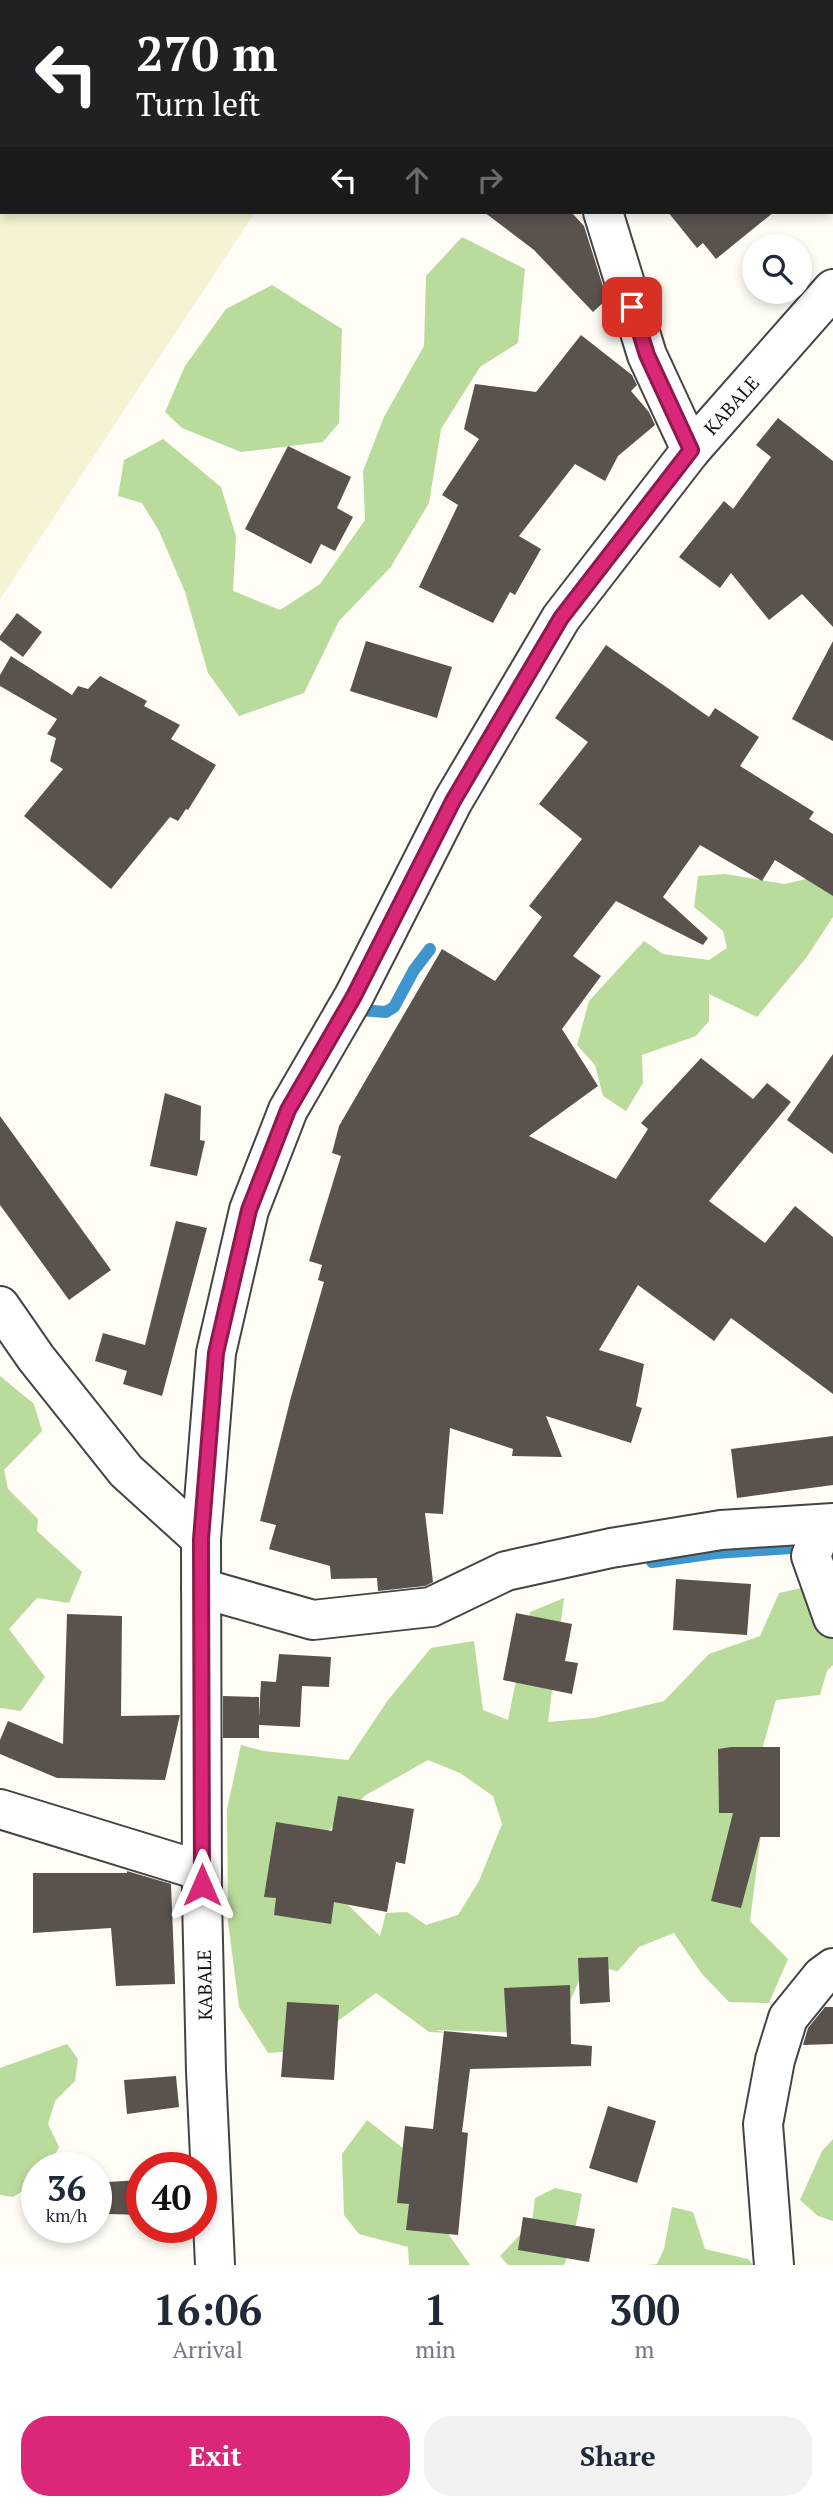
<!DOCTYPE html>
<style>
body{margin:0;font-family:"PT Serif",serif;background:#f2f2f3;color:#1f2937;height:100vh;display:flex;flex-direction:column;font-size:26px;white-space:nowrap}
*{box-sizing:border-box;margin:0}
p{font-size:23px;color:#747a83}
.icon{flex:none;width:38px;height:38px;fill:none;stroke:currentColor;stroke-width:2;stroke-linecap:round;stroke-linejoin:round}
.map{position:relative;height:2265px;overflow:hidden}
.panel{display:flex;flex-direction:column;background:#fff;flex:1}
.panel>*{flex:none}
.top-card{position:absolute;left:0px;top:0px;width:833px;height:214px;box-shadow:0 4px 10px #0003;background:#202124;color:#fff;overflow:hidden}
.buttons{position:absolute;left:742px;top:234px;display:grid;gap:14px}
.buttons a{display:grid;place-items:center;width:70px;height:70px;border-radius:50%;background:#fff;box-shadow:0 4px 10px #0003;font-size:35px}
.speed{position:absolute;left:21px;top:2152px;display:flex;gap:14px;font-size:35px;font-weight:700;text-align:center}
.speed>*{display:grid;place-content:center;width:91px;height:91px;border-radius:50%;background:#fff;box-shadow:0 4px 10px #0003;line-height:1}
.speed small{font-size:18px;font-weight:400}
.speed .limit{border:10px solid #d22;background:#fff;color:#111}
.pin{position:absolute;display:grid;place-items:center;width:60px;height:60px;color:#fff;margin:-30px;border-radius:14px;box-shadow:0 4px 10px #0006}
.me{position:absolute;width:77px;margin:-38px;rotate:0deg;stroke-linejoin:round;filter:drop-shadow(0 0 5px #0008)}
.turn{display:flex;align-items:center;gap:24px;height:147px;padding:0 21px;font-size:32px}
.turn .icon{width:91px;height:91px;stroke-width:2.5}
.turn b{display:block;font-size:49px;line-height:60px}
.lanes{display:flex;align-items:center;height:66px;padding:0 21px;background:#0003;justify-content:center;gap:35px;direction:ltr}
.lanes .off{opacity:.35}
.eta{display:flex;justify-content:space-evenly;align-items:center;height:119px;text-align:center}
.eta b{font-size:42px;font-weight:700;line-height:49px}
.primary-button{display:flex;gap:14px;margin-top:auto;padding:14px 21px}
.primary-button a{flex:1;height:80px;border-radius:28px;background:#db2777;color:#fff;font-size:28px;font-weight:700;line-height:80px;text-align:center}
.primary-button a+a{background:#f2f2f3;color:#1f2937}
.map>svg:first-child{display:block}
.farmland{fill:#f6f3d4}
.forest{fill:#b9dc9c;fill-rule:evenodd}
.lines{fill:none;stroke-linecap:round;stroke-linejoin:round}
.stream{stroke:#3f96cf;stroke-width:12}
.building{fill:#5a524d}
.minor-casing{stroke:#444;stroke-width:42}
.tertiary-casing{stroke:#444;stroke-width:42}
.minor{stroke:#fff;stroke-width:38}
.tertiary{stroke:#fff;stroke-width:38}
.route-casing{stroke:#8e194d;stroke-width:18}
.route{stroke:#db2777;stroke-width:12}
.labels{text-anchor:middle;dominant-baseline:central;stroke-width:7;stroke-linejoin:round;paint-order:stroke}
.street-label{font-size:19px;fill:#111;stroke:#fff}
</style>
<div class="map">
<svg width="833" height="2265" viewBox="0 0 833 2265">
<rect width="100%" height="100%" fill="#fffdf5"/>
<path class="farmland" d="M 0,0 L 194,2 L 2,2 L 2,212 L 255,212 L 0,599 Z"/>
<g class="forest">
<path d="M 462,237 L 525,269 L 518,343 L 480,367 L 441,429 L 429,503 L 390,568 L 339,621 L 304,693 L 239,716 L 208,673 L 185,592 L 159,531 L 142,503 L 118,496 L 124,460 L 163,439 L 221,487 L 236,536 L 233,591 L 280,610 L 320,584 L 365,520 L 363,471 L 384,417 L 424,346 L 426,276 Z"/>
<path d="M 272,285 L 342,329 L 339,423 L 323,442 L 241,452 L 182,428 L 165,412 L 185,366 L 226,309 Z"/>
<path d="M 833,873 L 833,917 L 806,958 L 757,1017 L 709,994 L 709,1021 L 696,1036 L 642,1055 L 643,1083 L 626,1111 L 603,1096 L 595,1065 L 577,1045 L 589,1001 L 644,941 L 663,954 L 709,960 L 727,948 L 723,931 L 694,907 L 698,876 L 725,874 L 784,884 Z"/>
<path d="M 0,1376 L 34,1404 L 42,1431 L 4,1470 L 8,1489 L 38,1519 L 37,1531 L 82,1572 L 69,1603 L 37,1598 L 9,1629 L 45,1677 L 21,1711 L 0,1708 Z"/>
<path d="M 833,1581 L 833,1665 L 827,1671 L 820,1695 L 776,1700 L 761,1753 L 762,1826 L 750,1921 L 788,1959 L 769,2003 L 729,2002 L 702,1974 L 674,1933 L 639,1947 L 618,1971 L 586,1965 L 563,2017 L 551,2034 L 435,2030 L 449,2033 L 429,2032 L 376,1993 L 297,2051 L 268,2053 L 239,2007 L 228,1922 L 227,1809 L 241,1745 L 264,1751 L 348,1760 L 388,1700 L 431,1648 L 474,1641 L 483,1710 L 508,1720 L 530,1612 L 564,1598 L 548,1722 L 594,1718 L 664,1701 L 709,1654 L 760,1636 L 779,1593 ZM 428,1760 L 460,1773 L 493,1796 L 502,1824 L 479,1881 L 458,1915 L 426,1925 L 407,1912 L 386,1913 L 380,1936 L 346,1903 L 324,1835 L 366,1795 Z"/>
<path d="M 67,2044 L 78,2059 L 75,2081 L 55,2101 L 48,2124 L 59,2147 L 48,2168 L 37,2168 L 37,2182 L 13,2197 L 0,2195 L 0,2068 Z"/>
<path d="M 367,2120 L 413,2156 L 445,2229 L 470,2265 L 409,2265 L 408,2247 L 359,2234 L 344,2215 L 342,2154 Z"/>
<path d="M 833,2139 L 833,2221 L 818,2216 L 800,2200 L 822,2151 Z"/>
<path d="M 555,2188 L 582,2194 L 572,2245 L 564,2265 L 508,2265 L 500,2256 L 532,2222 L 535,2198 Z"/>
<path d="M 672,2207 L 693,2212 L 705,2249 L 748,2259 L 753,2265 L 648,2265 L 657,2264 L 664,2249 Z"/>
</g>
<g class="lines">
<g class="stream">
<path d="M 360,1010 L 386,1012 L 394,1007 L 414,970 L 430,949"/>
<path d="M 652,1562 L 716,1553 L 791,1548"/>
</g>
</g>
<g class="building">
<path d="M 484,212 L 571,212 L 584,226 L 607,299 L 593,312 L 534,250 Z"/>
<path d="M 668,212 L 774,212 L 716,259 L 703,243 L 697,248 Z"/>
<path d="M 581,335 L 632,375 L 637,385 L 631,391 L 649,412 L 655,425 L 618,456 L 605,481 L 575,464 L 519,536 L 541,549 L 515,595 L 510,592 L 493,623 L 419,587 L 458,505 L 442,495 L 479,439 L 464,429 L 475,384 L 536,392 Z"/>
<path d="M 778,418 L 833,461 L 833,627 L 802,594 L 769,620 L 731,573 L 720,588 L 679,557 L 724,501 L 733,509 L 771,457 L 756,445 Z"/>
<path d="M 288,446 L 351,477 L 337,508 L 353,517 L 335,551 L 321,544 L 311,564 L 245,529 Z"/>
<path d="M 17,613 L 42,632 L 23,657 L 0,640 L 0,636 Z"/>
<path d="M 366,641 L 452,667 L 437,718 L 350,691 Z"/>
<path d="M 833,641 L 833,741 L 792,719 Z"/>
<path d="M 606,645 L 709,717 L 715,708 L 759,737 L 740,766 L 814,812 L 809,819 L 833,834 L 833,896 L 775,860 L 762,881 L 700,845 L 663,897 L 708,938 L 703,945 L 616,901 L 573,956 L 601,976 L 562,1029 L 598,1086 L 529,1136 L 616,1179 L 648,1129 L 641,1123 L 701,1058 L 753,1099 L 767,1083 L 791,1102 L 709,1201 L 765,1243 L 795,1206 L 833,1237 L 833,1394 L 731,1318 L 714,1341 L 638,1285 L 599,1350 L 644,1364 L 636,1406 L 642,1408 L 631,1443 L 546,1416 L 562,1457 L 512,1456 L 513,1449 L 450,1428 L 443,1514 L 425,1513 L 433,1582 L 425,1586 L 378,1591 L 377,1578 L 331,1579 L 330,1566 L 269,1549 L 276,1525 L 260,1521 L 291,1397 L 324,1282 L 318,1280 L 322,1265 L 309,1261 L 341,1156 L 332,1153 L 339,1126 L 442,949 L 495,981 L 542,917 L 529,906 L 582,839 L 539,804 L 588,742 L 555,718 Z"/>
<path d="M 11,656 L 72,695 L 78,686 L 88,689 L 100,676 L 147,701 L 144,706 L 180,725 L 171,739 L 216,765 L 188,810 L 186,809 L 178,821 L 170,817 L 111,889 L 24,816 L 63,769 L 50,761 L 56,738 L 47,734 L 57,719 L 0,686 L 0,675 Z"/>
<path d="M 833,1054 L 833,1154 L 787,1120 Z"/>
<path d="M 165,1093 L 201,1106 L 200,1140 L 205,1141 L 197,1176 L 150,1166 Z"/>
<path d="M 0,1116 L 111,1270 L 69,1300 L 0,1205 Z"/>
<path d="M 176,1221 L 207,1228 L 162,1396 L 123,1384 L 127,1371 L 95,1361 L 103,1333 L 145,1345 Z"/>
<path d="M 833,1436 L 833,1485 L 737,1498 L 731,1449 Z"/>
<path d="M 676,1579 L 751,1584 L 747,1635 L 673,1630 Z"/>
<path d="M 516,1613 L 572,1624 L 565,1661 L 578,1663 L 572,1694 L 503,1680 Z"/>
<path d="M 67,1614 L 122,1616 L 121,1716 L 180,1715 L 165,1780 L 57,1778 L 0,1754 L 0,1740 L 8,1721 L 63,1744 Z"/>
<path d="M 279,1654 L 331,1657 L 329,1687 L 302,1686 L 300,1727 L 259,1725 L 259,1738 L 223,1738 L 223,1696 L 259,1697 L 259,1717 L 261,1681 L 276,1682 Z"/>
<path d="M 731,1747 L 780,1747 L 780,1837 L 760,1837 L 741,1908 L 711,1901 L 733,1813 L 719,1813 L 718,1749 Z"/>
<path d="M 338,1796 L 414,1809 L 405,1864 L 396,1862 L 387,1912 L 334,1902 L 331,1924 L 274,1915 L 276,1898 L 264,1897 L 276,1822 L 332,1831 Z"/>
<path d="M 127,1871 L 171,1884 L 175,1984 L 116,1986 L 111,1928 L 33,1933 L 33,1873 L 127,1873 Z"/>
<path d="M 608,1957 L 610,2002 L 580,2004 L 578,1958 Z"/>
<path d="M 570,1985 L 571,2044 L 592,2046 L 591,2066 L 470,2069 L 462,2132 L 468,2133 L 458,2235 L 406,2230 L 409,2204 L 397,2203 L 405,2126 L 433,2129 L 444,2031 L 507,2037 L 504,1988 Z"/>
<path d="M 287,2002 L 339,2005 L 334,2080 L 281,2077 Z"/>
<path d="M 825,2007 L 833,2007 L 833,2044 L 803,2045 L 808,2028 Z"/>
<path d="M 176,2076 L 179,2107 L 127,2114 L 124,2080 Z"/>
<path d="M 608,2106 L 656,2121 L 637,2183 L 589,2168 Z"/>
<path d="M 142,2180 L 142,2215 L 109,2214 L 107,2182 Z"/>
<path d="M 523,2217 L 595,2229 L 589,2262 L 518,2250 Z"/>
</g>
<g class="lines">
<defs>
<g id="minor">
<path d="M 500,0 L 501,2"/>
<path d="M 603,212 L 647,355 L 691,450"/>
<path d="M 0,1306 L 36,1358 L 126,1471 L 201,1539"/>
<path d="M 833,1525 L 818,1538 L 811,1556 L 833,1618"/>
<path d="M 201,1588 L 313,1620 L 431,1607 L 506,1571 L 611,1548 L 721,1530 L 833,1523"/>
<path d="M 0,1809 L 202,1871"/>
<path d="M 774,2265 L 763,2124 L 775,2060 L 788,2018 L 822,1976 L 833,1968"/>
</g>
<path id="tertiary" d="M 215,2265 L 206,2071 L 202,1899 L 201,1539 L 216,1353 L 249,1210 L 288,1110 L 354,996 L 453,801 L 561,618 L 691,450 L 833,289"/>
</defs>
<use href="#minor" class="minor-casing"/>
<use href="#tertiary" class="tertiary-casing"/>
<use href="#minor" class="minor"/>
<use href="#tertiary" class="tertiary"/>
</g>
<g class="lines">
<defs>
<path id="route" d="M 202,1885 L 201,1539 L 216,1353 L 249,1210 L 288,1110 L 354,996 L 453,801 L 561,618 L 691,450 L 647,355 L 632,307"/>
</defs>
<use href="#route" class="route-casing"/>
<use href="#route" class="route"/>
</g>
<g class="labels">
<g class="street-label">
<text transform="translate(731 405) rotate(-48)">KABALE</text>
<text transform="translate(204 1985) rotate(-91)">KABALE</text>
</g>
</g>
</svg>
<div class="buttons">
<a><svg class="icon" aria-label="search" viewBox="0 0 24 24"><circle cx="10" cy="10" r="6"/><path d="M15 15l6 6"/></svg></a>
</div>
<div class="speed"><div>36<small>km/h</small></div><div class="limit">40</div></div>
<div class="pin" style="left:632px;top:307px;background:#d93025"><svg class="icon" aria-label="arrive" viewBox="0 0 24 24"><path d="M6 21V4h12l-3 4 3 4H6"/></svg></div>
<svg class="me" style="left:202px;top:1885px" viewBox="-20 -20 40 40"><path d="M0-17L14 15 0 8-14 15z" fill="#db2777" stroke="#fff" stroke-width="4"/></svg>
<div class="top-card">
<div class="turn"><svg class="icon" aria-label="left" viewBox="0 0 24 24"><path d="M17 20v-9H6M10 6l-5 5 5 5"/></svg><div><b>270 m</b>Turn left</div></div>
<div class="lanes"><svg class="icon" aria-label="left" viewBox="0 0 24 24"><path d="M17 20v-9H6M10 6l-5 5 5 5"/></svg><svg class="icon off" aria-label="ahead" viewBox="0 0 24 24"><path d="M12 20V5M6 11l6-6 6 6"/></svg><svg class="icon off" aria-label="right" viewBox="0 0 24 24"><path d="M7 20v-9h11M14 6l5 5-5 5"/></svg></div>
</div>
</div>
<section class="panel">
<div class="eta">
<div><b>16:06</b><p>Arrival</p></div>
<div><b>1</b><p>min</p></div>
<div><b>300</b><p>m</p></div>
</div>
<div class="primary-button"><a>Exit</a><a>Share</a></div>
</section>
